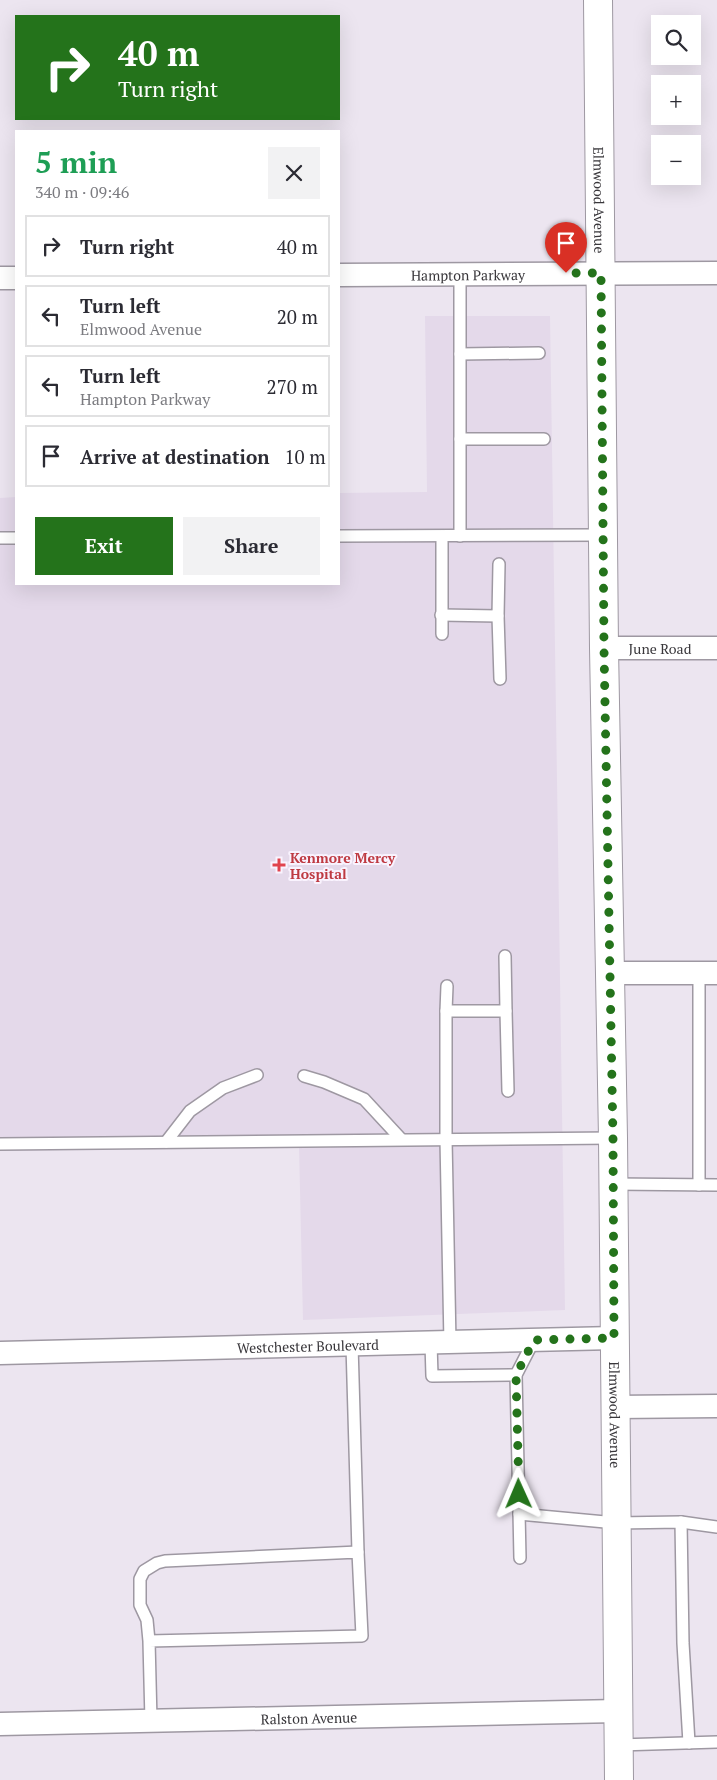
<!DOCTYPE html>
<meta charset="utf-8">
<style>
body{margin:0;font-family:"PT Serif",serif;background:#f2f2f3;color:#2b2b33;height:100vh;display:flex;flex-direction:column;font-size:19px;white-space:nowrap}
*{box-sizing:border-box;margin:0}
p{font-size:16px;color:#7c7c81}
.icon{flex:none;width:28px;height:28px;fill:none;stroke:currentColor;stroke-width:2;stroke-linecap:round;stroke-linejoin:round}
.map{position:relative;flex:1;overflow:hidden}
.sheet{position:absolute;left:15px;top:130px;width:325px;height:455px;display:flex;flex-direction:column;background:#fff;border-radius:0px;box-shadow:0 5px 20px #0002}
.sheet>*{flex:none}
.banner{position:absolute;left:15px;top:15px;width:325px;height:105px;border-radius:0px;box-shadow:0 5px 20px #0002;background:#24731b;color:#fff;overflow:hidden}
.tools{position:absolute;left:651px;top:15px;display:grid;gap:10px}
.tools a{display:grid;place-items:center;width:50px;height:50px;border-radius:0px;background:#fff;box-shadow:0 5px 20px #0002;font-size:25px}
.pin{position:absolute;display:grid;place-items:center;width:42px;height:42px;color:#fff;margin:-51px -21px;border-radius:50% 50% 50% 0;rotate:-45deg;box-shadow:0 0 5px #0007}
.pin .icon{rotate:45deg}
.me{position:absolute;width:55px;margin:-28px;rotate:359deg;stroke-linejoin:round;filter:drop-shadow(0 0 4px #0008)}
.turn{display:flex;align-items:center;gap:18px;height:105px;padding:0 20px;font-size:22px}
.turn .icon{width:65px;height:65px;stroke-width:2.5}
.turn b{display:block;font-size:35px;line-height:42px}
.round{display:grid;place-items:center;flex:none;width:52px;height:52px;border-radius:0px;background:#f2f2f3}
.overview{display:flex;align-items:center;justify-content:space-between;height:85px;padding:0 20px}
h1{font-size:30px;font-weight:700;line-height:38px;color:#1e9e55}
.action{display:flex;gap:10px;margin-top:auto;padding:10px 20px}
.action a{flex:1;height:58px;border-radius:0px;background:#24731b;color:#fff;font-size:20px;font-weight:700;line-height:58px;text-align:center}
.action a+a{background:#f2f2f3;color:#2b2b33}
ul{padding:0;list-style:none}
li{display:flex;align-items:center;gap:15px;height:62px;margin:0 10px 8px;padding:0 10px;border:2px solid #e1e1e2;border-radius:0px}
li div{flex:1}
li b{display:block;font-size:19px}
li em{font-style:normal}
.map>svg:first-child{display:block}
.built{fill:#e4d9ea}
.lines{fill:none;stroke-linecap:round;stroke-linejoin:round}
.service-casing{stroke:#9e98a2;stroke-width:14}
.minor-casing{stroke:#9e98a2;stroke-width:25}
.tertiary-casing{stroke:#9e98a2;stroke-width:30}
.service{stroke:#fff;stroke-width:11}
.minor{stroke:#fff;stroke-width:22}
.tertiary{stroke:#fff;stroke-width:28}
.route{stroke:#24731b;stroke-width:9;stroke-dasharray:0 16.2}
.health-dot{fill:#e0444e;stroke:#f9f3fe;stroke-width:2}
.labels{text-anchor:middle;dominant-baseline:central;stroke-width:4;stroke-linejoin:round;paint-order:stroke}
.street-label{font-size:14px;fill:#39373b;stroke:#f9f3fe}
.health-label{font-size:14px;font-weight:bold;fill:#be3a42;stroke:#f9f3fe;text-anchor:start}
</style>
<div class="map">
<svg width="717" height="1780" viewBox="0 0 717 1780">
<rect width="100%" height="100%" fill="#ece5f0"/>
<path class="built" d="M 425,316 L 550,316 L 565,1310 L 303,1320 L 299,1146 L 0,1151 L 0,498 L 16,497 L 16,584 L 339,584 L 339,493 L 427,492 Z"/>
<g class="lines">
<defs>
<g id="service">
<path d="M 460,354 L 539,353"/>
<path d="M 460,439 L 544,439"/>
<path d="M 339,536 L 603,535"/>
<path d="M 460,536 L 460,274"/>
<path d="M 0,538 L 16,538"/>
<path d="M 441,615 L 498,616 L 499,564"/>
<path d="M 498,616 L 500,679"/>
<path d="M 442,634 L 442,536"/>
<path d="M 505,956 L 506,1011"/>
<path d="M 446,1011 L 447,986"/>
<path d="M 304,1076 L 324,1082 L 364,1099 L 401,1139"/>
<path d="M 166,1142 L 190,1111 L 223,1088 L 257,1075"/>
<path d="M 0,1144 L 613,1138"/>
<path d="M 613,1184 L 717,1185"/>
<path d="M 699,1185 L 699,973"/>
<path d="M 431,1343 L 432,1376 L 516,1375"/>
<path d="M 450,1343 L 446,1139 L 446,1011 L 506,1011 L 508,1091"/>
<path d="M 352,1345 L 358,1552"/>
<path d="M 519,1514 L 616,1523 L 681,1522 L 683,1643 L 689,1743"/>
<path d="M 681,1522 L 717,1527"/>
<path d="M 520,1558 L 516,1375 L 534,1340"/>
<path d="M 149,1641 L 362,1636 L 358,1552 L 165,1561 L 157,1563 L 144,1571 L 140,1579 L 140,1605 L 147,1620 L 149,1641 L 151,1721"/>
<path d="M 619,1745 L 717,1742"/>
</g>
<g id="minor">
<path id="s1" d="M 339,275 L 717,273"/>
<path d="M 0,278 L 16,278"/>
<path id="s2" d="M 604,648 L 717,648"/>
<path d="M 610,973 L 717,973"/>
<path id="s3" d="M 0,1353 L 614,1338"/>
<path d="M 615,1407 L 717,1406"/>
<path id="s4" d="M 0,1724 L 618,1711"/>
</g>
<g id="tertiary">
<path id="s5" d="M 598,0 L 604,648 L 613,1138 L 619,1780"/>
</g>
</defs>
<use href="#service" class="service-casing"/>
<use href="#minor" class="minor-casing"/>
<use href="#tertiary" class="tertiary-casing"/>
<use href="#service" class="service"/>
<use href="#minor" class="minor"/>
<use href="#tertiary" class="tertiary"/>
</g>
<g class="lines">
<path class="route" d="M 519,1494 L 516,1375 L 534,1340 L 614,1338 L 613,1138 L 604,648 L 601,273 L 566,273"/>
</g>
<path class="health-dot" d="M276.5 857.5h5v5h5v5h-5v5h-5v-5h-5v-5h5z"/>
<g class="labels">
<g class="street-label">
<text stroke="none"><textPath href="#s5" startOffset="200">Elmwood Avenue</textPath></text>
<text stroke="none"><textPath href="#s1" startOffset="129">Hampton Parkway</textPath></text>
<text stroke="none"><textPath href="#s2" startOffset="56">June Road</textPath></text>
<text stroke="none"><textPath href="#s3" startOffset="308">Westchester Boulevard</textPath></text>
<text stroke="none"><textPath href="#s5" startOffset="1415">Elmwood Avenue</textPath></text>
<text stroke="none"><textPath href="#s4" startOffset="309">Ralston Avenue</textPath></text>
</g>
<g class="health-label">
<text x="290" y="857">Kenmore Mercy<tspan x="290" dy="16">Hospital</tspan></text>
</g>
</g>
</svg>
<div class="tools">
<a><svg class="icon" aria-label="search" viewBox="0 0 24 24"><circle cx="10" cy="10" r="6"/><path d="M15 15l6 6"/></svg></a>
<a>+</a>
<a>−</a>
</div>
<div class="pin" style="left:566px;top:273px;background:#d93025"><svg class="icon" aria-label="arrive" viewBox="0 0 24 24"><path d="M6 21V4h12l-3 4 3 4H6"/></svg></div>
<svg class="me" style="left:519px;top:1494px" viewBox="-20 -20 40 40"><path d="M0-17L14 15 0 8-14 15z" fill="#24731b" stroke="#fff" stroke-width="4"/></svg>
<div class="banner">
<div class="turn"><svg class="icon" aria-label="right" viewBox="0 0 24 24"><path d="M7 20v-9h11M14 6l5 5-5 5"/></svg><div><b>40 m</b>Turn right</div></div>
</div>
<section class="sheet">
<div class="overview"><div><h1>5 min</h1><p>340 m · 09:46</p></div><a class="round"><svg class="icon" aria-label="close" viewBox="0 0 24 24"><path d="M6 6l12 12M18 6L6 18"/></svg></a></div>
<ul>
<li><svg class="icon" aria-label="right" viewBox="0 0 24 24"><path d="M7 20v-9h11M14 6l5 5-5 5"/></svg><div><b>Turn right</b></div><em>40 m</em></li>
<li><svg class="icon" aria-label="left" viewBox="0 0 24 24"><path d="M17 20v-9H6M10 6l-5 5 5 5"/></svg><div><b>Turn left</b><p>Elmwood Avenue</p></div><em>20 m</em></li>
<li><svg class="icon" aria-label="left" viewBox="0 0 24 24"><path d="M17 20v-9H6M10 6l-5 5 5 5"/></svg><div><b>Turn left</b><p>Hampton Parkway</p></div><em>270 m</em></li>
<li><svg class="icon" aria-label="arrive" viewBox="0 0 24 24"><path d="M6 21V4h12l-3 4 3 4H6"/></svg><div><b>Arrive at destination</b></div><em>10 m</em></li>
</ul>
<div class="action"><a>Exit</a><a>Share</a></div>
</section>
</div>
